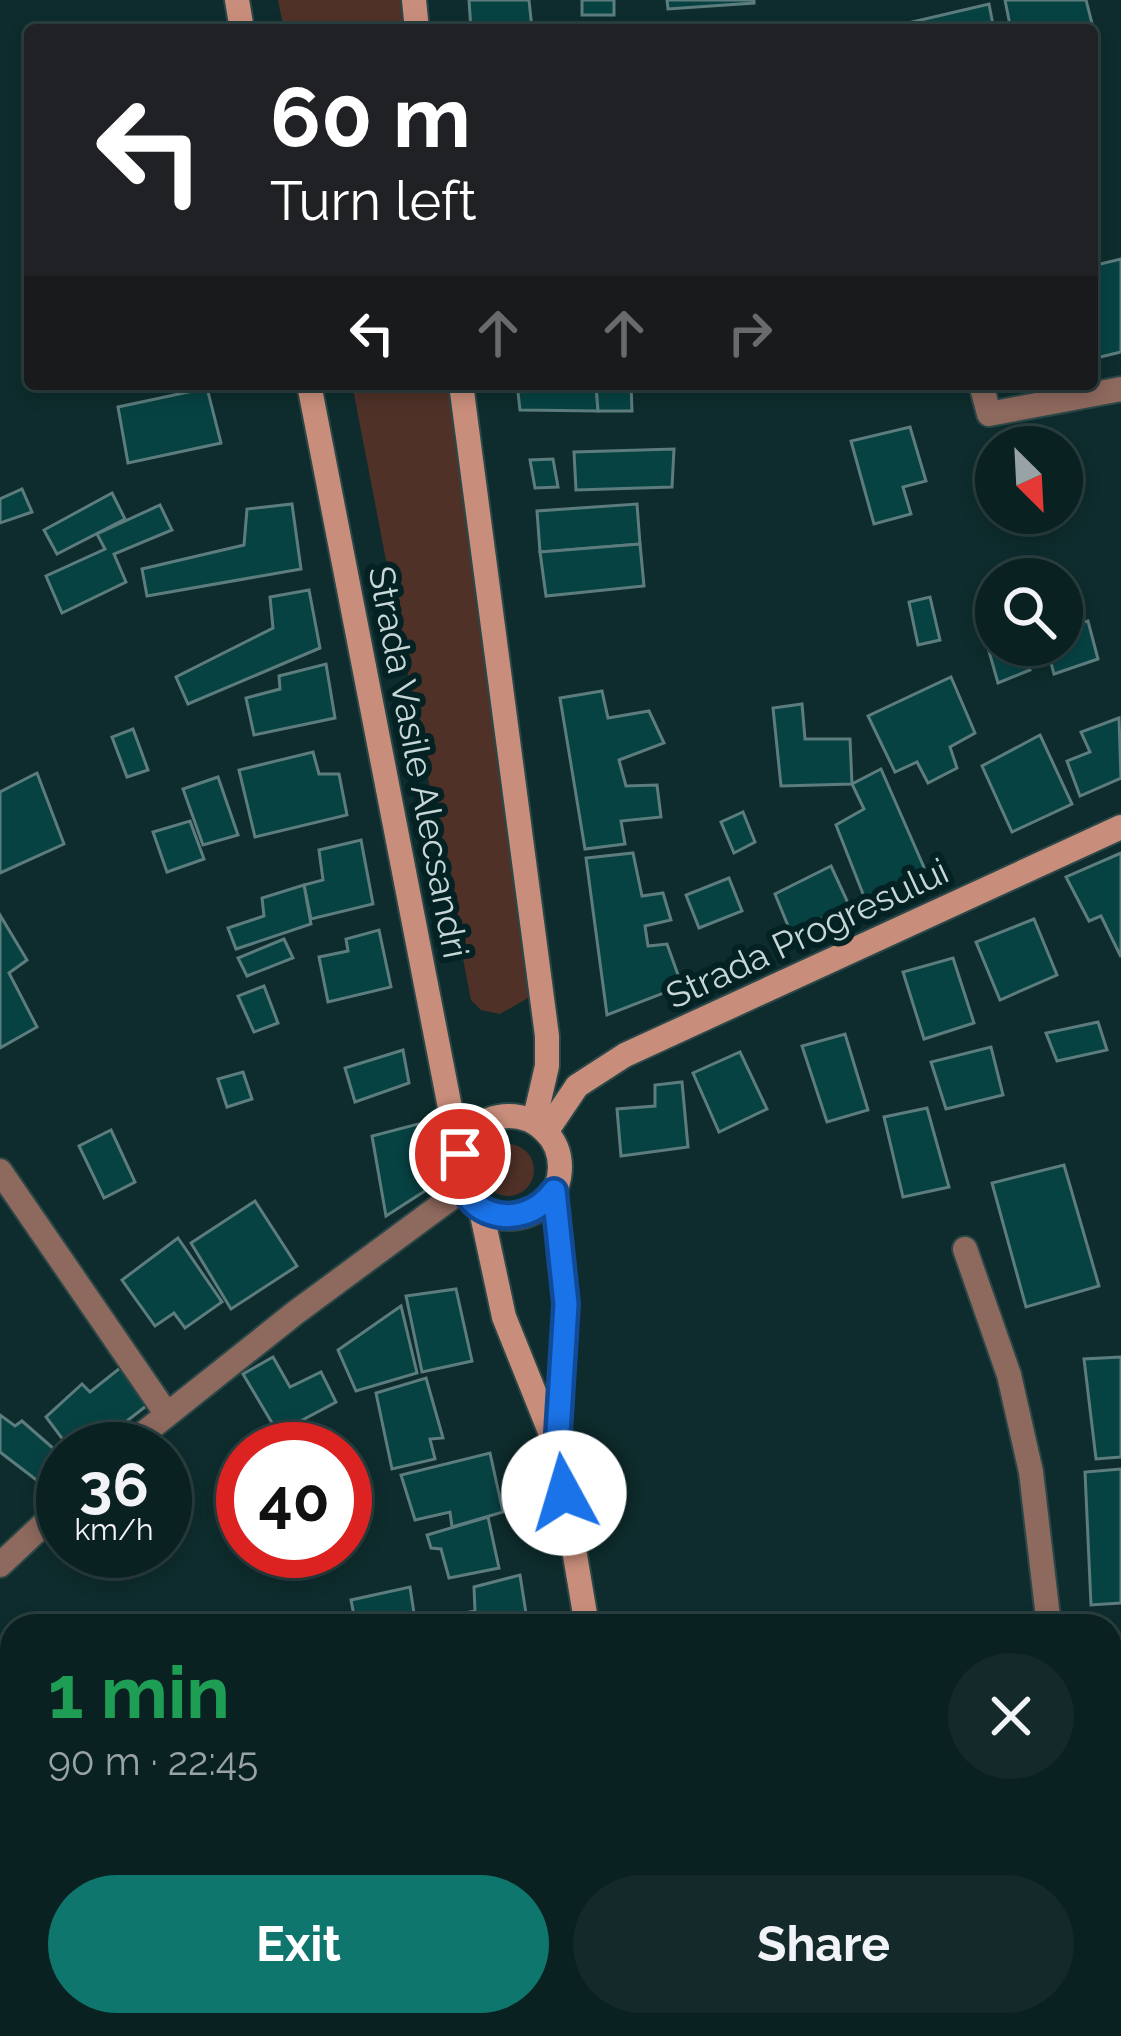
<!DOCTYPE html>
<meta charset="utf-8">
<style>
body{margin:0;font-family:Raleway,sans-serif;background:#13292a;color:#f1f3f6;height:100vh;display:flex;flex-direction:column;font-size:45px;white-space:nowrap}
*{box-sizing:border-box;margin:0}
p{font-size:39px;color:#99a3a5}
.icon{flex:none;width:66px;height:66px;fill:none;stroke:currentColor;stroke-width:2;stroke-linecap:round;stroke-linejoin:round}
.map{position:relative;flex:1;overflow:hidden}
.drawer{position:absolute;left:0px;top:1614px;width:1122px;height:423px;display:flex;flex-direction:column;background:#0a2122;border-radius:36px 36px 0 0;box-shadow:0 6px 18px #0003,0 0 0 3px #2a3e40}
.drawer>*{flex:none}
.hud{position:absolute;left:24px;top:24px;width:1074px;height:366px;border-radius:12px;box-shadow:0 6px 18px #0003,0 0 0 3px #2a3e40;background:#202124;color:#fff;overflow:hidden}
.needle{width:78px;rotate:156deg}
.buttons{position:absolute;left:975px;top:426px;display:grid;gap:24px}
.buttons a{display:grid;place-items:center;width:108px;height:108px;border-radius:50%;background:#0a2122;box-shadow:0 6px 18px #0003,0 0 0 3px #2a3e40;font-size:60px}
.speed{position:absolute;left:36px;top:1422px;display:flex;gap:24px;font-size:60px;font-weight:700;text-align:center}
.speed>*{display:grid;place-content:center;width:156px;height:156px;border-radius:50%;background:#0a2122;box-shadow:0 6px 18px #0003,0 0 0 3px #2a3e40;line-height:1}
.speed small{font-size:30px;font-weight:400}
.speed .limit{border:18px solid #d22;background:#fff;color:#111}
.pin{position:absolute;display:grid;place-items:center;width:102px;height:102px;color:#fff;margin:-51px;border:6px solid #fff;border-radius:50%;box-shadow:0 3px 12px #0007}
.me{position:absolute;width:132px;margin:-66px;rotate:354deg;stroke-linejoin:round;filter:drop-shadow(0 0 9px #0008)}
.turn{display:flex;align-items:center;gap:42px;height:252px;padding:0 48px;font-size:54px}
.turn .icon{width:156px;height:156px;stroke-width:2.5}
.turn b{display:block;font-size:84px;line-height:102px}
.lanes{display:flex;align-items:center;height:114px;padding:0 48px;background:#0003;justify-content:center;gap:60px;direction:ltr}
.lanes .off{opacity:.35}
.round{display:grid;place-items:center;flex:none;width:126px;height:126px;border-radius:63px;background:#13292a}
.overview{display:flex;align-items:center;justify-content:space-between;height:204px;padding:0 48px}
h1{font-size:72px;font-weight:700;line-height:90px;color:#1e9e55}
.button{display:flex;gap:24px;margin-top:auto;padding:24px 48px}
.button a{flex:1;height:138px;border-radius:72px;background:#0f766e;color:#fff;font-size:48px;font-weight:700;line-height:138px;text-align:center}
.button a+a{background:#13292a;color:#f1f3f6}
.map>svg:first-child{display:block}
.green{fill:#4f3128}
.building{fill:#074243;stroke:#5d7c7d;stroke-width:3}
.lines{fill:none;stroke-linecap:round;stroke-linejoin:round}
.street-casing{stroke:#2c4748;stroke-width:28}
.secondary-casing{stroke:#2c4748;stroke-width:28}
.street{stroke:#8e695d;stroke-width:24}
.secondary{stroke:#c98e7b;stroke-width:24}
.route-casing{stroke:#114b97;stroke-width:30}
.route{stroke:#1a73e8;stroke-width:21}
.labels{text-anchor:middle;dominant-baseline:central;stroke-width:12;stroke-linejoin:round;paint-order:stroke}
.street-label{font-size:36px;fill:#c7d7d7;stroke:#042223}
</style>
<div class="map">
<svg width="1121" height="2036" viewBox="0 0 1121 2036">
<rect width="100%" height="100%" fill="#0e2c2d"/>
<g class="green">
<path d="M 278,0 L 403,0 L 407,30 L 284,30 Z"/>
<path d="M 352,384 L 453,384 L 528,976 L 528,998 L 500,1014 L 481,1010 L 471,1000 Z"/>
<circle cx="508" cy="1170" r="26"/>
</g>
<g class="building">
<path d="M 469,0 L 529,0 L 532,29 L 471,30 Z"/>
<rect x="582" y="0" width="32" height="15"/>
<path d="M 667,0 L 754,0 L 754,3 L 668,9 Z"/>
<path d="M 1005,0 L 1086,0 L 1097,43 L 1092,44 L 1092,30 L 1011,30 Z"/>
<path d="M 989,4 L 994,30 L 878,30 Z"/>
<path d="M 1121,259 L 1121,352 L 1092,359 L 1092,266 Z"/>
<path d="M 517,384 L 596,384 L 598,411 L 520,410 Z"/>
<path d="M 596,384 L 631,384 L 632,411 L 598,411 Z"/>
<path d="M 207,388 L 221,443 L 128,463 L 118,407 Z"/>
<path d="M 910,427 L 926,481 L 903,487 L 911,514 L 874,524 L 851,441 Z"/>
<path d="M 674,449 L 672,487 L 576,490 L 574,452 Z"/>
<path d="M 553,459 L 558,487 L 535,488 L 530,460 Z"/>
<path d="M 22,489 L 32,512 L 0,523 L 0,499 Z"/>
<path d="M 112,493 L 125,519 L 57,554 L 44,530 Z"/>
<path d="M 292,504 L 301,569 L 147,596 L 142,569 L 244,545 L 247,509 Z"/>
<path d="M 637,504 L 640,544 L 540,552 L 537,511 Z"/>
<path d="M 160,505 L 172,530 L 114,554 L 126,582 L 62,613 L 46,576 L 105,549 L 97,534 Z"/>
<path d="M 640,544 L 644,586 L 546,596 L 540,552 Z"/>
<path d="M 309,590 L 320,648 L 188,704 L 176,677 L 273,628 L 270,597 Z"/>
<path d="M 930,597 L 940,640 L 918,645 L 909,602 Z"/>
<path d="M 1062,608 L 1069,625 L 1088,621 L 1098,659 L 1054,674 L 1048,652 L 1027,659 L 1030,670 L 998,683 L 988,648 L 1062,645 Z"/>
<path d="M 326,664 L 335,718 L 254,735 L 246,698 L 280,689 L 279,676 Z"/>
<path d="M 951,677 L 975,733 L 950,747 L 957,768 L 928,783 L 917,762 L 895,772 L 868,716 Z"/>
<path d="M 602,691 L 608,718 L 649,711 L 664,743 L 619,760 L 626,786 L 657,785 L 661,817 L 621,821 L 625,844 L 585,849 L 560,698 Z"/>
<path d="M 802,704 L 805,739 L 850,739 L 852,784 L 781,786 L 773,708 Z"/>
<path d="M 1119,718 L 1121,778 L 1080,796 L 1067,761 L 1090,752 L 1081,732 Z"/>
<path d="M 133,729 L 148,770 L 127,777 L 112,737 Z"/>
<path d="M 1040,735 L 1072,804 L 1012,832 L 982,766 Z"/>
<path d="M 313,752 L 319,774 L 339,774 L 347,815 L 255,837 L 239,770 Z"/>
<path d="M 881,769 L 926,872 L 865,899 L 836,825 L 864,809 L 852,784 Z"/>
<path d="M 37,773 L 64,844 L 0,873 L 0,792 Z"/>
<path d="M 218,777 L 238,835 L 203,845 L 183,789 Z"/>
<path d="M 743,812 L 755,842 L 734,853 L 721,822 Z"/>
<path d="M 190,821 L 204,859 L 167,872 L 153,832 Z"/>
<path d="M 361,840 L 373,904 L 311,919 L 304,885 L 323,880 L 319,850 Z"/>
<path d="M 633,853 L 642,896 L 663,893 L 671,920 L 645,926 L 648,946 L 667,944 L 682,986 L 607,1015 L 586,858 Z"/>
<path d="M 1121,853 L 1121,957 L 1101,916 L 1089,921 L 1066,877 Z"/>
<path d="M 831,866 L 849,905 L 791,933 L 775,894 Z"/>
<path d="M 729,878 L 742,911 L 699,928 L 686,895 Z"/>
<path d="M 304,885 L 311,924 L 236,949 L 228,928 L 264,916 L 262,898 Z"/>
<path d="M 0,915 L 27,960 L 9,973 L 37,1027 L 0,1048 Z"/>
<path d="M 1034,919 L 1057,975 L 1000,1000 L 976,942 Z"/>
<path d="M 379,930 L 391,987 L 328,1002 L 319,957 L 348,951 L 346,939 Z"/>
<path d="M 284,939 L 293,958 L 247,976 L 238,958 Z"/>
<path d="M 953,958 L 974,1023 L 924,1039 L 903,972 Z"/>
<path d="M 264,986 L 278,1023 L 254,1032 L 238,996 Z"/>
<path d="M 1098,1022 L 1107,1050 L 1057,1061 L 1046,1033 Z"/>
<path d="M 845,1034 L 868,1110 L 827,1122 L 802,1046 Z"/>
<path d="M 991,1047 L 1003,1095 L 946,1109 L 931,1062 Z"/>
<path d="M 403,1050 L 409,1083 L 355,1102 L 345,1068 Z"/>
<path d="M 740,1052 L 767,1109 L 719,1132 L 693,1073 Z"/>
<path d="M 243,1072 L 252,1099 L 227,1107 L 218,1079 Z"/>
<path d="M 682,1082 L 688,1147 L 621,1156 L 617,1109 L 655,1106 L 655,1085 Z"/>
<path d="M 927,1108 L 949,1187 L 903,1197 L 884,1117 Z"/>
<path d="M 418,1124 L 431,1187 L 386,1216 L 372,1136 Z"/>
<path d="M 111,1130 L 135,1182 L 104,1198 L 79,1146 Z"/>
<path d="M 1064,1165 L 1099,1286 L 1026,1307 L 992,1183 Z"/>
<path d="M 255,1201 L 297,1266 L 231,1309 L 191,1243 Z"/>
<path d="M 178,1238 L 222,1302 L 185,1328 L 174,1313 L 155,1326 L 122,1280 Z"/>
<path d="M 456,1289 L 472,1361 L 422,1372 L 406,1296 Z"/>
<path d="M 401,1306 L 417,1373 L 356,1391 L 338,1350 Z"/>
<path d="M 273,1357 L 290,1387 L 321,1372 L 336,1402 L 278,1433 L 243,1374 Z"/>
<path d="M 1121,1357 L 1121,1457 L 1096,1459 L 1084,1359 Z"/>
<path d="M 120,1368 L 150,1403 L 91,1449 L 70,1449 L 46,1417 L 82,1384 L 90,1392 Z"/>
<path d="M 426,1378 L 443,1438 L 430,1439 L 435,1459 L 392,1469 L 376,1393 Z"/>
<path d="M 0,1415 L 15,1426 L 22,1421 L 62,1456 L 39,1482 L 0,1452 Z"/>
<path d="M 490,1453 L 503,1512 L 452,1527 L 450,1512 L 415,1520 L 401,1475 Z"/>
<path d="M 1121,1469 L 1121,1603 L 1091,1605 L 1085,1472 Z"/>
<path d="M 488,1517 L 499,1568 L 449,1578 L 441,1549 L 431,1548 L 427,1535 Z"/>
<path d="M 520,1575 L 528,1626 L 428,1626 L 427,1620 L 475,1611 L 474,1587 Z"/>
<path d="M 410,1587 L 416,1626 L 356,1626 L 351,1600 Z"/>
<path d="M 1121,1783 L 1121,1875 L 1110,1878 L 1110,1785 Z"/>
<path d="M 0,1918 L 12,1930 L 12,2025 L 90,2025 L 78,2036 L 19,2036 L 0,2016 Z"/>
<path d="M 1111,1961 L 1121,1997 L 1121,2031 L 1050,2036 L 1048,2025 L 1110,2025 Z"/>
<path d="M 847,2025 L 918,2025 L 921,2036 L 822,2036 L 821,2031 Z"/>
<path d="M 937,2025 L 1024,2025 L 1027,2036 L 940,2036 Z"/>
</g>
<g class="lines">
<defs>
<g id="street">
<path d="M 981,384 L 989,414 L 1121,389"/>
<path d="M 0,1171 L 166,1413"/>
<path d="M 965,1249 L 1009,1375 L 1031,1472 L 1049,1626"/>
<path d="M 124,1449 L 295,1313 L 463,1189"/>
<path d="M 0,1565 L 63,1506"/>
<path d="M 1110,1924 L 1121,1921"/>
<path d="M 589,2036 L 604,2025"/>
<path d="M 700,2036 L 740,2025"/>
</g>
<g id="secondary">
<path d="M 237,0 L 242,30"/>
<path d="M 414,0 L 417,30"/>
<path d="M 309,384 L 459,1154"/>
<path d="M 461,384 L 547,1036 L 547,1066 L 534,1122"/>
<circle cx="509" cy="1167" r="51"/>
<path d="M 546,1132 L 577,1086 L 625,1055 L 1121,827"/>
<path d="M 555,1191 L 566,1304 L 557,1440"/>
<path d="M 481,1210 L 504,1317 L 557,1449 L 587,1626"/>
<path d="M 664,2025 L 666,2036"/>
</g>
</defs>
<use href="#street" class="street-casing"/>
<use href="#secondary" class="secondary-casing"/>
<use href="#street" class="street"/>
<use href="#secondary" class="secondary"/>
</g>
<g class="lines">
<defs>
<path id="route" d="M 460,1154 C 449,1215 520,1237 554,1191 L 566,1304 L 557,1449 L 564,1493"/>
</defs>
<use href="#route" class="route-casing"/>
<use href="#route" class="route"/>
</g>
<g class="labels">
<g class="street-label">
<text transform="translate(419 762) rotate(79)">Strada Vasile Alecsandri</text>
<text transform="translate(807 933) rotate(-25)">Strada Progresului</text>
</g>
</g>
</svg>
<div class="buttons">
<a><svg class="needle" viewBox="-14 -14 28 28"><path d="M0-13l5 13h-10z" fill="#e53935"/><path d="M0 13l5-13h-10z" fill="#99a3a5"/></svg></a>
<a><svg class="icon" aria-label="search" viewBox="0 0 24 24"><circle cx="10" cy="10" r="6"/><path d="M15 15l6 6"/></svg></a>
</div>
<div class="speed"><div>36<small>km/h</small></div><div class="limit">40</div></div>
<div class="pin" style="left:460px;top:1154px;background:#d93025"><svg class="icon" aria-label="arrive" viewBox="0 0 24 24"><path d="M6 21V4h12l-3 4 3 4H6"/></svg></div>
<svg class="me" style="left:564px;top:1493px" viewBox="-20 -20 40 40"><circle r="19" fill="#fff"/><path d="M0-13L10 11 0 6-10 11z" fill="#1a73e8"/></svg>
<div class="hud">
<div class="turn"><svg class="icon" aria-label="left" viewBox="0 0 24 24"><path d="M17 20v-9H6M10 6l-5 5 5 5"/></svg><div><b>60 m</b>Turn left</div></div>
<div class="lanes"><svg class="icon" aria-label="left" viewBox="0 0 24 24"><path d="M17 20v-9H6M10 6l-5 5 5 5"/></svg><svg class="icon off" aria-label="ahead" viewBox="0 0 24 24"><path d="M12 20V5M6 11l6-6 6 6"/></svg><svg class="icon off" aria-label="ahead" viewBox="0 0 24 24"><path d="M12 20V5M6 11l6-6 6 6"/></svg><svg class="icon off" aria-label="right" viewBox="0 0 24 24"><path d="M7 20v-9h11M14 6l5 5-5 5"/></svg></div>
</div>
<section class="drawer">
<div class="overview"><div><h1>1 min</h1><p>90 m · 22:45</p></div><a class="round"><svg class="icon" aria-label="close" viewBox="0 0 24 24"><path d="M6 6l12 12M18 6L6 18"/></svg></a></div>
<div class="button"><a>Exit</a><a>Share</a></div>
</section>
</div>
